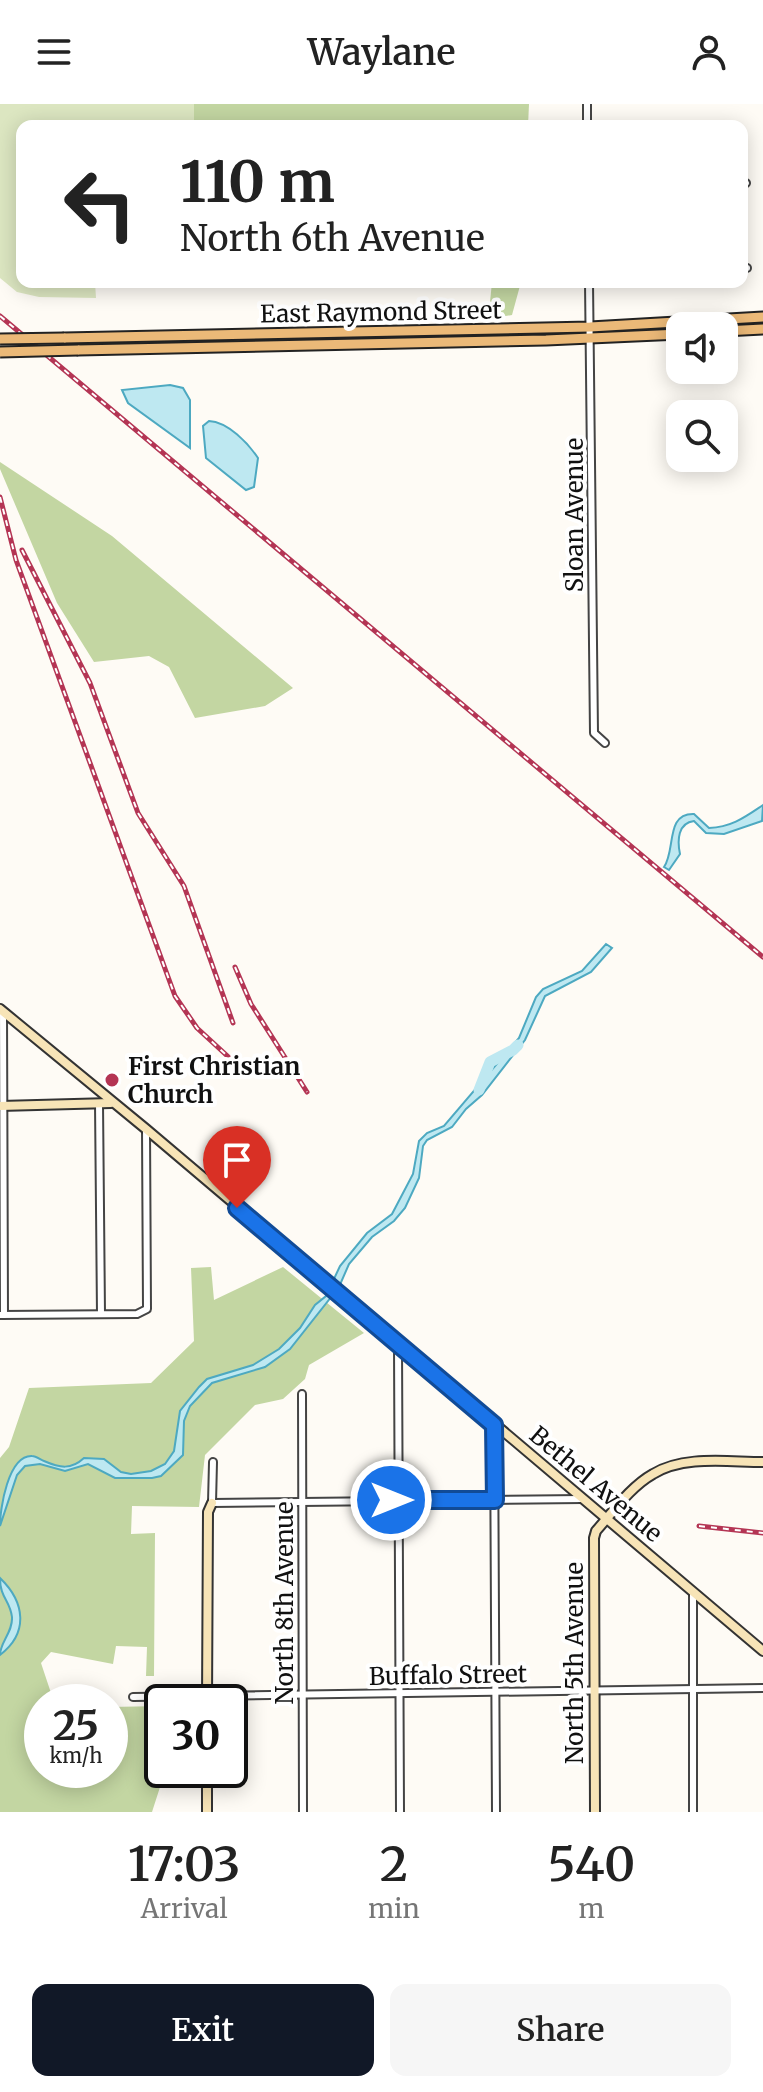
<!DOCTYPE html>
<style>
body{margin:0;font-family:Merriweather,serif;background:#f6f6f6;color:#222;height:100vh;display:flex;flex-direction:column;font-size:30px;white-space:nowrap}
*{box-sizing:border-box;margin:0}
p{font-size:26px;color:#767676}
.icon{flex:none;width:44px;height:44px;fill:none;stroke:currentColor;stroke-width:2;stroke-linecap:round;stroke-linejoin:round}
.map{position:relative;height:1708px;overflow:hidden}
.sheet{display:flex;flex-direction:column;background:#fff;flex:1}
.sheet>*{flex:none}
.banner{position:absolute;left:16px;top:16px;width:732px;height:168px;border-radius:16px;box-shadow:0 4px 20px #0003;background:#fff;color:#222;overflow:hidden}
.tools{position:absolute;left:666px;top:208px;display:grid;gap:16px}
.tools a{display:grid;place-items:center;width:72px;height:72px;border-radius:16px;background:#fff;box-shadow:0 4px 20px #0003;font-size:40px}
.speed{position:absolute;left:24px;top:1580px;display:flex;gap:16px;font-size:40px;font-weight:700;text-align:center}
.speed>*{display:grid;place-content:center;width:104px;height:104px;border-radius:50%;background:#fff;box-shadow:0 4px 20px #0003;line-height:1}
.speed small{font-size:20px;font-weight:400}
.speed .limit{border:4px solid #111;border-radius:12px;background:#fff;color:#111}
.pin{position:absolute;display:grid;place-items:center;width:68px;height:68px;color:#fff;margin:-82px -34px;border-radius:50% 50% 50% 0;rotate:-45deg;box-shadow:0 0 8px #0007}
.pin .icon{rotate:45deg}
.me{position:absolute;width:88px;margin:-44px;rotate:90deg;stroke-linejoin:round;filter:drop-shadow(0 0 6px #0008)}
.turn{display:flex;align-items:center;gap:28px;height:168px;padding:0 32px;font-size:36px}
.turn .icon{width:104px;height:104px;stroke-width:2.5}
.turn b{display:block;font-size:56px;line-height:68px}
.eta{display:flex;justify-content:space-evenly;align-items:center;height:136px;text-align:center}
.eta b{font-size:48px;font-weight:600;line-height:56px}
.cta{display:flex;gap:16px;margin-top:auto;padding:16px 32px}
.cta a{flex:1;height:92px;border-radius:16px;background:#111827;color:#fff;font-size:32px;font-weight:600;line-height:92px;text-align:center}
.cta a+a{background:#f6f6f6;color:#222}
header{display:flex;justify-content:space-between;align-items:center;height:104px;padding:0 32px;background:#fff;font-size:36px;font-weight:600}
.map>svg:first-child{display:block}
.green{fill:#dce6c1}
.forest{fill:#c3d6a2}
.water{fill:#bee8f1;stroke:#4da9c1;stroke-width:2}
.lines{fill:none;stroke-linecap:round;stroke-linejoin:round}
.river{stroke:#bee8f1;stroke-width:11}
.street-casing{stroke:#444;stroke-width:10}
.secondary-casing{stroke:#333;stroke-width:12}
.primary-casing{stroke:#222;stroke-width:13}
.street{stroke:#fff;stroke-width:6}
.secondary{stroke:#f7e4b7;stroke-width:8}
.primary{stroke:#ebb978;stroke-width:9}
.rail-casing{stroke:#b43554;stroke-width:5}
.rail{stroke:#fff;stroke-width:2;stroke-dasharray:6;stroke-linecap:butt}
.primary-bridge-casing{stroke:#222;stroke-width:13;stroke-linecap:butt}
.primary-bridge{stroke:#ebb978;stroke-width:9}
.route-casing{stroke:#114b97;stroke-width:20}
.route{stroke:#1a73e8;stroke-width:14}
.poi-dot{fill:#b43554;stroke:#fff;stroke-width:3}
.labels{text-anchor:middle;dominant-baseline:central;stroke-width:8;stroke-linejoin:round;paint-order:stroke}
.street-label{font-size:24px;fill:#111;stroke:#fff}
.poi-label{font-size:24px;font-weight:bold;fill:#111;stroke:#fff;text-anchor:start}
</style>
<header><svg class="icon" aria-label="menu" viewBox="0 0 24 24"><path d="M4 6h16M4 12h16M4 18h16"/></svg>Waylane<svg class="icon" aria-label="person" viewBox="0 0 24 24"><circle cx="12" cy="8" r="4"/><path d="M4 21q1-7 8-7t8 7"/></svg></header>
<div class="map">
<svg width="763" height="1708" viewBox="0 0 763 1708">
<rect width="100%" height="100%" fill="#fefbf5"/>
<path class="green" d="M 0,0 L 194,0 L 194,22 L 22,22 L 22,178 L 95,178 L 96,194 L 39,193 L 17,188 L 0,174 Z"/>
<g class="forest">
<path d="M 194,0 L 529,0 L 528,22 L 194,22 Z"/>
<path d="M 492,178 L 521,178 L 512,211 L 494,214 L 490,198 Z"/>
<path d="M 0,358 L 112,432 L 293,584 L 265,602 L 195,614 L 169,563 L 149,552 L 94,558 L 57,499 L 0,365 Z"/>
<path d="M 211,1163 L 214,1196 L 283,1163 L 364,1229 L 309,1261 L 305,1275 L 283,1295 L 255,1301 L 205,1351 L 199,1403 L 132,1402 L 131,1430 L 155,1429 L 154,1572 L 146,1572 L 147,1543 L 116,1542 L 113,1560 L 51,1548 L 41,1559 L 54,1598 L 42,1598 L 42,1666 L 110,1666 L 110,1603 L 162,1602 L 161,1680 L 152,1708 L 0,1708 L 0,1354 L 9,1343 L 29,1284 L 151,1279 L 194,1237 L 191,1164 Z"/>
</g>
<g class="water">
<path d="M 170,281 L 183,284 L 190,296 L 190,344 L 128,299 L 122,286 Z"/>
<path d="M 209,317 C 228,318 248,339 258,354 L 254,383 L 246,386 L 206,354 L 203,322 Z"/>
<path d="M 763,701 L 762,717 L 724,730 L 706,729 L 694,717 C 678,719 677,736 680,750 L 669,766 L 664,763 C 676,746 665,709 694,710 L 709,724 C 732,723 745,713 763,701 Z"/>
<path d="M 606,840 L 612,844 L 591,868 L 545,892 L 525,936 L 482,991 L 466,1005 L 452,1023 L 427,1036 L 423,1042 L 419,1074 L 405,1104 L 394,1117 L 372,1133 L 349,1160 L 339,1183 L 290,1245 L 265,1263 L 212,1279 L 190,1302 L 184,1317 L 183,1351 L 161,1372 L 152,1374 L 115,1374 L 88,1360 L 65,1367 L 40,1360 L 25,1362 L 17,1371 L 0,1422 C 0,1405 8,1351 32,1352 C 36,1352 41,1356 44,1357 C 60,1364 71,1366 84,1354 L 104,1355 L 121,1368 L 131,1370 L 151,1367 L 165,1360 L 174,1347 L 180,1307 L 199,1283 L 207,1275 L 253,1261 L 279,1245 L 300,1224 L 315,1201 L 326,1192 L 340,1162 L 367,1129 L 392,1110 L 413,1070 L 419,1037 L 427,1029 L 444,1022 L 519,934 L 536,893 L 543,885 L 582,867 Z"/>
<path d="M 0,1474 C 25,1498 29,1529 0,1551 C 0,1538 13,1528 12,1513 C 10,1496 0,1494 0,1474 Z"/>
</g>
<g class="lines">
<path class="river" d="M 479,986 L 490,958 L 513,946 L 518,941"/>
<defs>
<g id="street">
<path d="M 587,0 L 587,22"/>
<path d="M 742,82 L 746,79"/>
<path d="M 742,164 L 747,164"/>
<path d="M 589,178 L 594,629 L 605,639"/>
<path d="M 3,908 L 4,1211"/>
<path d="M 99,999 L 101,1210"/>
<path d="M 0,1211 L 137,1210 L 147,1205 L 146,1025"/>
<path d="M 398,1240 L 400,1708"/>
<path d="M 302,1290 L 303,1708"/>
<path d="M 494,1321 L 496,1708"/>
<path d="M 213,1358 L 212,1399 L 583,1395"/>
<path d="M 693,1488 L 693,1708"/>
<path d="M 133,1593 L 763,1584"/>
</g>
<g id="secondary">
<path d="M 0,905 L 146,1025 L 763,1547"/>
<path d="M 0,1002 L 111,999"/>
<path d="M 207,1598 L 208,1408 L 212,1399"/>
<path d="M 207,1708 L 207,1666"/>
<path d="M 595,1708 L 594,1434 L 596,1427 C 613,1408 630,1383 653,1370 C 684,1351 728,1358 763,1358"/>
</g>
<g id="primary">
<path d="M 724,227 L 763,225"/>
<path d="M 64,234 L 590,223 L 763,213"/>
<path d="M 78,246 L 546,236 L 680,230"/>
</g>
</defs>
<use href="#street" class="street-casing"/>
<use href="#secondary" class="secondary-casing"/>
<use href="#primary" class="primary-casing"/>
<use href="#street" class="street"/>
<use href="#secondary" class="secondary"/>
<use href="#primary" class="primary"/>
<defs>
<g id="rail">
<path d="M 0,212 L 763,853"/>
<path d="M 0,393 L 16,456 L 175,892 L 197,924 L 235,959"/>
<path d="M 22,446 L 90,579 L 138,709 L 184,782 L 233,919"/>
<path d="M 235,863 L 251,900 L 307,988"/>
<path d="M 699,1422 L 763,1429"/>
</g>
</defs>
<use href="#rail" class="rail-casing"/>
<use href="#rail" class="rail"/>
<defs>
<g id="primary-bridge">
<path d="M 0,235 L 64,234"/>
<path d="M 0,248 L 78,246"/>
</g>
</defs>
<use href="#primary-bridge" class="primary-bridge-casing"/>
<use href="#primary-bridge" class="primary-bridge"/>
</g>
<g class="lines">
<defs>
<path id="route" d="M 237,1104 L 494,1321 L 495,1396 L 391,1396"/>
</defs>
<use href="#route" class="route-casing"/>
<use href="#route" class="route"/>
</g>
<circle class="poi-dot" cx="112" cy="976" r="8"/>
<g class="labels">
<g class="street-label">
<text transform="translate(381 208) rotate(-1)">East Raymond Street</text>
<text transform="translate(574 411) rotate(-90)">Sloan Avenue</text>
<text transform="translate(596 1380) rotate(40)">Bethel Avenue</text>
<text transform="translate(284 1499) rotate(-90)">North 8th Avenue</text>
<text transform="translate(574 1559) rotate(-90)">North 5th Avenue</text>
<text transform="translate(448 1571) rotate(-1)">Buffalo Street</text>
</g>
<g class="poi-label">
<text x="128" y="962">First Christian<tspan x="128" dy="28">Church</tspan></text>
</g>
</g>
</svg>
<div class="tools">
<a><svg class="icon" aria-label="sound" viewBox="0 0 24 24"><path d="M4 9h4l5-4v14l-5-4H4zM17 9q2 3 0 6"/></svg></a>
<a><svg class="icon" aria-label="search" viewBox="0 0 24 24"><circle cx="10" cy="10" r="6"/><path d="M15 15l6 6"/></svg></a>
</div>
<div class="speed"><div>25<small>km/h</small></div><div class="limit">30</div></div>
<div class="pin" style="left:237px;top:1104px;background:#d93025"><svg class="icon" aria-label="arrive" viewBox="0 0 24 24"><path d="M6 21V4h12l-3 4 3 4H6"/></svg></div>
<svg class="me" style="left:391px;top:1396px" viewBox="-20 -20 40 40"><circle r="17" fill="#1a73e8" stroke="#fff" stroke-width="3"/><path d="M0-11L8 9 0 5-8 9z" fill="#fff"/></svg>
<div class="banner">
<div class="turn"><svg class="icon" aria-label="left" viewBox="0 0 24 24"><path d="M17 20v-9H6M10 6l-5 5 5 5"/></svg><div><b>110 m</b>North 6th Avenue</div></div>
</div>
</div>
<section class="sheet">
<div class="eta">
<div><b>17:03</b><p>Arrival</p></div>
<div><b>2</b><p>min</p></div>
<div><b>540</b><p>m</p></div>
</div>
<div class="cta"><a>Exit</a><a>Share</a></div>
</section>
